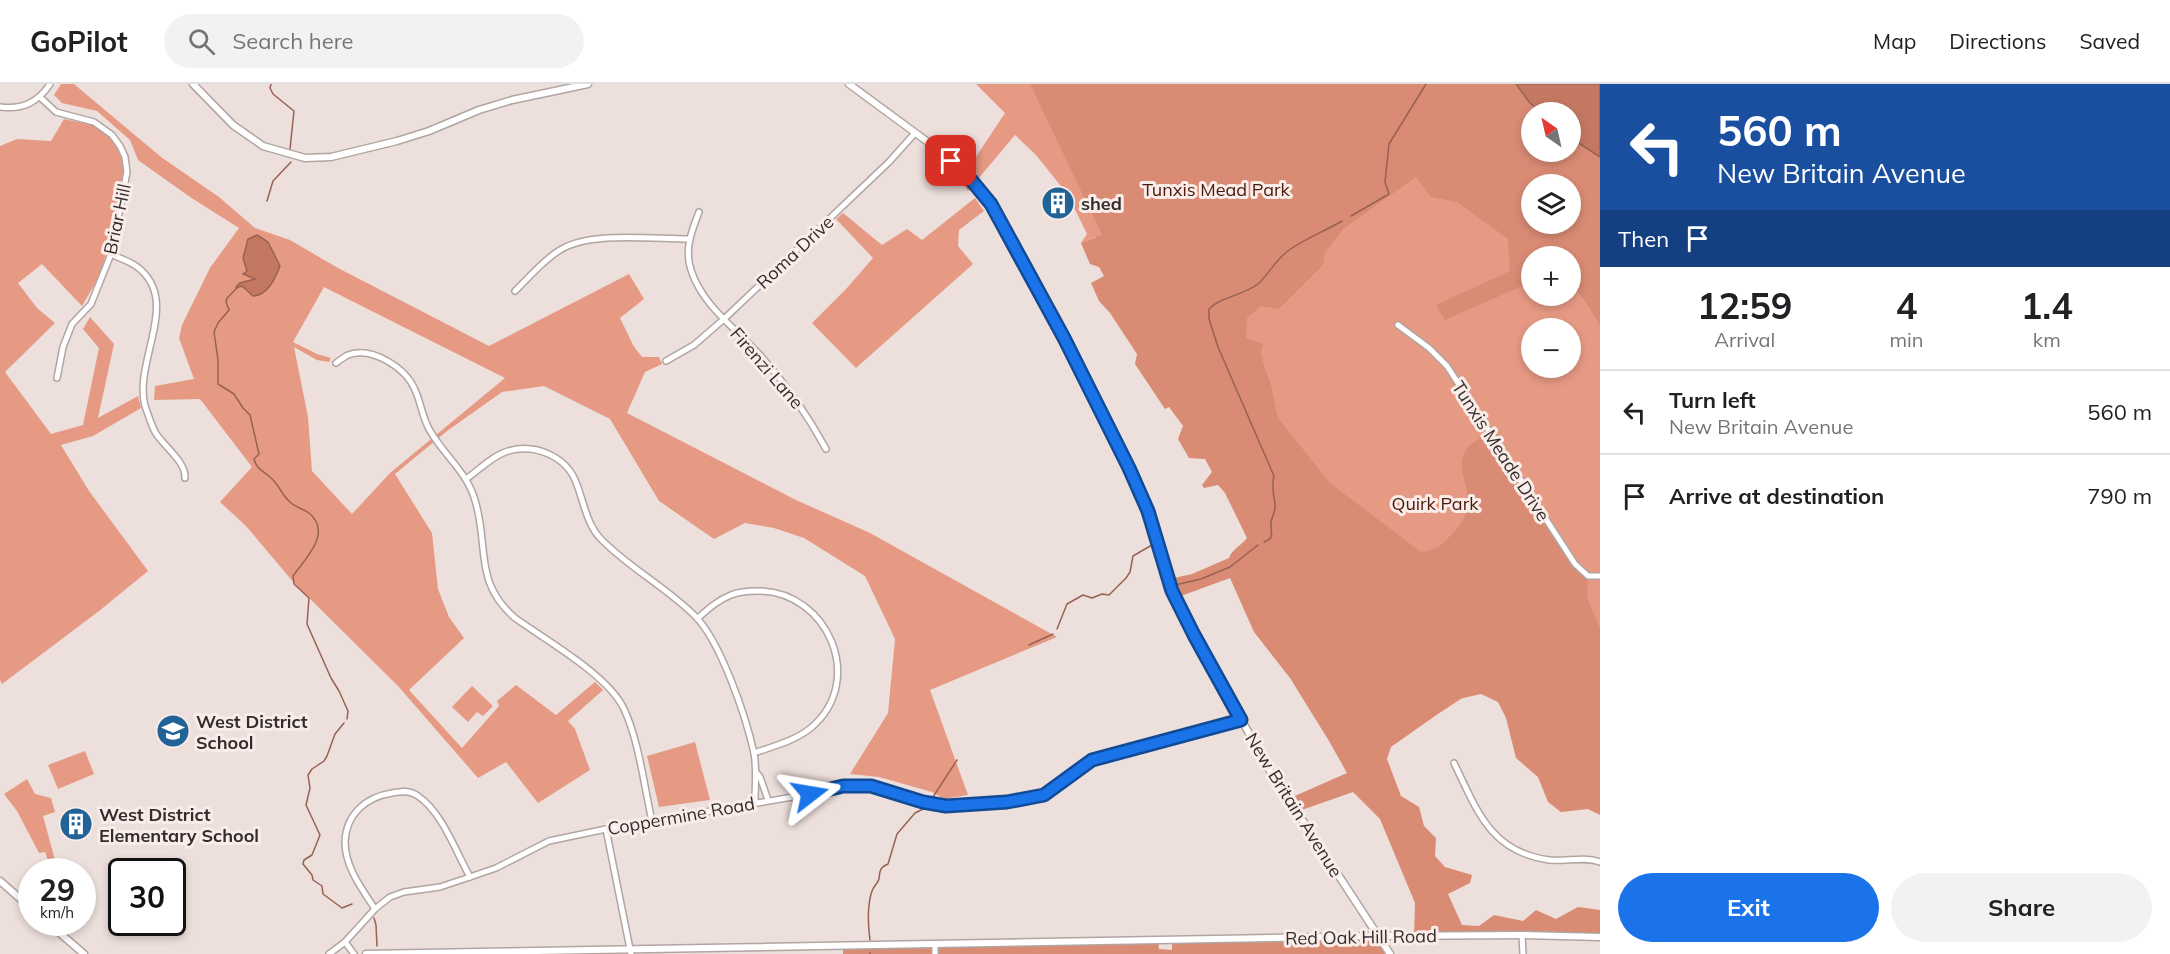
<!DOCTYPE html>
<meta charset="utf-8">
<style>
body{margin:0;font-family:Mulish,sans-serif;background:#f2f2f2;color:#202124;height:100vh;display:flex;flex-direction:column;font-size:22px;white-space:nowrap}
*{box-sizing:border-box;margin:0}
p{font-size:20px;color:#757577}
.icon{flex:none;width:33px;height:33px;fill:none;stroke:currentColor;stroke-width:2;stroke-linecap:round;stroke-linejoin:round}
.map{position:relative;flex:1;overflow:hidden}
.side{display:flex;flex-direction:column;background:#fff;width:570px}
.side>*{flex:none}
.guide{background:#1a4fa0;color:#fff;overflow:hidden}
.needle{width:39px;rotate:326deg}
.tools{position:absolute;left:1521px;top:18px;display:grid;gap:12px}
.tools a{display:grid;place-items:center;width:60px;height:60px;border-radius:50%;background:#fff;box-shadow:0 3px 9px #0003;font-size:30px}
.speed{position:absolute;left:18px;top:774px;display:flex;gap:12px;font-size:30px;font-weight:700;text-align:center}
.speed>*{display:grid;place-content:center;width:78px;height:78px;border-radius:50%;background:#fff;box-shadow:0 3px 9px #0003;line-height:1}
.speed small{font-size:15px;font-weight:400}
.speed .limit{border:3px solid #111;border-radius:9px;background:#fff;color:#111}
.pin{position:absolute;display:grid;place-items:center;width:51px;height:51px;color:#fff;margin:-26px;border-radius:12px;box-shadow:0 3px 9px #0006}
.me{position:absolute;width:66px;margin:-33px;rotate:76deg;stroke-linejoin:round;filter:drop-shadow(0 0 4px #0008)}
.turn{display:flex;align-items:center;gap:21px;height:126px;padding:0 18px;font-size:27px}
.turn .icon{width:78px;height:78px;stroke-width:2.5}
.turn b{display:block;font-size:42px;line-height:51px}
.then{display:flex;align-items:center;height:57px;padding:0 18px;background:#0003;gap:12px;font-size:22px}
.eta{display:flex;justify-content:space-evenly;align-items:center;height:102px;text-align:center}
.eta b{font-size:36px;font-weight:700;line-height:42px}
.button{display:flex;gap:12px;margin-top:auto;padding:12px 18px}
.button a{flex:1;height:69px;border-radius:36px;background:#1a73e8;color:#fff;font-size:24px;font-weight:700;line-height:69px;text-align:center}
.button a+a{background:#f2f2f2;color:#202124}
ul{padding:0;list-style:none}
li{display:flex;align-items:center;gap:18px;height:84px;padding:0 18px;border-top:2px solid #e0e0e0}
li div{flex:1}
li b{display:block;font-size:22px}
li em{font-style:normal}
header{display:flex;align-items:center;gap:36px;box-sizing:border-box;height:84px;padding:0 30px;background:#fff;border-bottom:2px solid #e0e0e0}
header strong{font-size:28px}
nav{display:flex;gap:33px;margin-inline-start:auto;font-size:21px}
.search{width:420px;height:54px;background:#f2f2f2;display:flex;align-items:center;gap:15px;box-sizing:border-box;padding:0 21px;border-radius:33px;color:#757577;font-size:22px}
main{display:flex;flex:1;min-height:0}
.map>svg:first-child{display:block}
.green{fill:#e69a84;fill-rule:evenodd}
.forest{fill:#d98b74;fill-rule:evenodd}
.water{fill:#c47862;stroke:#986252;stroke-width:1.5}
.lines{fill:none;stroke-linecap:round;stroke-linejoin:round}
.stream{stroke:#986252;stroke-width:1.5}
.minor-casing{stroke:#b1a5a1;stroke-width:8}
.tertiary-casing{stroke:#b1a5a1;stroke-width:9}
.minor{stroke:#fff;stroke-width:5}
.tertiary{stroke:#fff;stroke-width:6}
.route-casing{stroke:#114b97;stroke-width:15}
.route{stroke:#1a73e8;stroke-width:10}
.labels{text-anchor:middle;dominant-baseline:central;stroke-width:6;stroke-linejoin:round;paint-order:stroke}
.park-label{font-size:18px;fill:#4a190a;stroke:#faede9}
.poi-label{font-size:18px;font-weight:bold;fill:#332e2d;stroke:#faede9;text-anchor:start}
.street-label{font-size:18px;fill:#332e2d;stroke:#faede9}
</style>
<header>
<strong>GoPilot</strong>
<div class="search"><svg class="icon" aria-label="search" viewBox="0 0 24 24"><circle cx="10" cy="10" r="6"/><path d="M15 15l6 6"/></svg>Search here</div>
<nav><a>Map</a><a>Directions</a><a>Saved</a></nav>
</header>
<main>
<div class="map">
<svg width="1600" height="870" viewBox="0 0 1600 870">
<rect width="100%" height="100%" fill="#eddfdc"/>
<g class="green">
<path d="M 61,0 L 74,0 L 161,73 L 219,113 L 255,144 L 290,156 L 338,184 L 489,262 L 629,190 L 644,215 L 620,234 L 633,261 L 642,273 L 659,273 L 662,280 L 645,288 L 627,329 L 796,416 L 870,449 L 1057,553 L 930,606 L 968,711 L 944,715 L 932,708 L 879,693 L 850,690 L 888,629 L 895,555 L 865,492 L 804,454 L 774,444 L 745,439 L 714,455 L 659,417 L 610,335 L 544,302 L 502,308 L 447,347 L 395,390 L 432,449 L 438,505 L 449,533 L 464,554 L 409,606 L 462,664 L 499,622 L 497,617 L 516,601 L 556,631 L 595,598 L 603,606 L 568,637 L 575,645 L 590,686 L 538,719 L 506,678 L 478,694 L 398,602 L 295,500 L 246,442 L 220,418 L 252,383 L 200,315 L 154,316 L 155,302 L 194,295 L 179,254 L 182,241 L 210,184 L 239,144 L 190,113 L 138,76 L 130,56 L 97,27 L 62,19 L 54,11 ZM 324,203 L 505,294 L 390,389 L 352,430 L 312,387 L 308,333 L 294,263 L 317,276 L 329,278 L 331,274 L 317,270 L 293,258 Z"/>
<path d="M 976,0 L 1515,0 L 1532,68 L 1570,68 L 1600,71 L 1600,659 L 1489,597 L 1376,670 L 1203,358 L 1096,153 L 1081,159 L 1087,150 L 1068,111 L 1036,71 L 1015,51 L 968,107 L 960,97 L 1005,29 ZM 1532,100 L 1570,100 L 1570,140 L 1532,140 ZM 1532,172 L 1570,172 L 1570,212 L 1532,212 ZM 1532,244 L 1570,244 L 1570,284 L 1532,284 Z"/>
<path d="M 64,35 L 93,41 L 114,56 L 120,67 L 124,85 L 117,131 L 100,191 L 82,222 L 42,180 L 18,199 L 37,224 L 55,239 L 5,288 L 51,350 L 83,341 L 99,264 L 83,245 L 90,233 L 114,260 L 98,334 L 138,312 L 141,324 L 93,352 L 61,361 L 89,407 L 148,487 L 99,527 L 2,600 L 0,596 L 0,62 L 17,55 L 51,57 Z"/>
<path d="M 975,114 L 984,127 L 959,146 L 958,162 L 973,180 L 856,284 L 812,239 L 847,204 L 873,174 L 836,135 L 843,129 L 882,161 L 907,145 L 922,156 Z"/>
<path d="M 472,602 L 493,622 L 483,632 L 477,628 L 468,638 L 452,623 Z"/>
<path d="M 695,658 L 710,716 L 659,723 L 647,672 Z"/>
<path d="M 85,667 L 94,690 L 58,705 L 48,681 Z"/>
<path d="M 27,695 L 35,710 L 51,714 L 55,728 L 43,732 L 55,776 L 49,779 L 45,768 L 39,769 L 17,727 L 4,710 Z"/>
</g>
<g class="forest">
<path d="M 1030,0 L 1516,0 L 1530,19 L 1541,28 L 1532,28 L 1532,68 L 1570,68 L 1571,54 L 1600,73 L 1600,241 L 1587,220 L 1571,199 L 1570,172 L 1532,172 L 1531,198 L 1445,236 L 1436,221 L 1510,187 L 1508,155 L 1457,118 L 1431,113 L 1416,93 L 1343,145 L 1325,169 L 1323,181 L 1279,225 L 1261,222 L 1247,234 L 1246,254 L 1263,260 L 1261,269 L 1264,282 L 1271,301 L 1278,334 L 1330,399 L 1421,468 C 1439,465 1440,462 1452,450 C 1487,416 1450,391 1466,366 C 1471,359 1482,353 1488,347 L 1575,480 L 1588,492 L 1587,514 L 1600,544 L 1600,731 L 1588,725 L 1561,728 L 1548,718 L 1538,693 L 1516,674 L 1506,634 L 1498,618 L 1481,610 L 1459,615 L 1391,663 L 1387,675 L 1401,712 L 1419,723 L 1424,742 L 1436,754 L 1435,772 L 1445,783 L 1472,791 L 1470,799 L 1448,810 L 1462,841 L 1479,842 L 1494,831 L 1523,837 L 1536,826 L 1556,835 L 1578,823 L 1600,826 L 1600,853 L 1414,852 L 1415,819 L 1380,735 L 1353,708 L 1296,728 L 1288,715 L 1347,689 L 1329,657 L 1290,594 L 1254,548 L 1230,494 L 1181,512 L 1173,509 L 1169,495 L 1192,490 L 1229,474 C 1233,464 1241,462 1247,454 L 1225,409 L 1218,401 L 1204,404 L 1202,401 L 1212,388 L 1205,375 L 1189,374 L 1178,355 L 1183,342 L 1169,323 L 1165,325 L 1135,280 L 1137,270 L 1110,229 L 1099,217 L 1091,199 L 1104,192 L 1099,183 L 1090,180 L 1081,159 L 1102,151 ZM 1532,100 L 1570,100 L 1570,140 L 1532,140 Z"/>
<path d="M 1378,852 L 1390,870 L 843,870 L 843,863 L 1158,856 L 1159,865 L 1172,866 L 1172,856 Z"/>
</g>
<g class="water">
<path d="M 1516,0 L 1600,0 L 1600,73 L 1571,54 L 1570,28 L 1541,28 L 1530,19 Z"/>
<path d="M 257,151 L 268,158 L 280,182 C 275,195 268,211 253,212 L 242,202 L 236,204 L 236,203 L 240,199 L 255,195 L 243,190 L 247,187 L 243,174 L 248,155 Z"/>
</g>
<g class="lines">
<g class="stream">
<path d="M 271,0 L 270,4 L 273,10 L 294,27 L 290,65"/>
<path d="M 267,117 L 273,97 L 291,78"/>
<path d="M 1351,132 L 1389,110 L 1385,98 L 1389,60 L 1426,0"/>
<path d="M 237,204 L 227,214 L 226,218 L 229,226 L 218,239 L 214,248 L 218,276 L 218,300 L 234,310 L 243,324 L 250,331 L 259,370 L 254,375 C 257,387 265,387 272,395 C 279,401 282,411 289,417 C 294,423 302,424 309,429 C 333,449 305,475 293,492 L 294,500 L 309,514 L 307,540 L 331,594 L 339,607 L 348,627 L 347,635"/>
<path d="M 1264,458 C 1276,453 1270,449 1271,439 C 1271,433 1276,428 1275,421 C 1274,410 1271,403 1274,392 L 1218,263 L 1209,235 L 1209,225 C 1220,213 1244,211 1258,200 C 1269,190 1276,175 1289,166 C 1305,155 1325,147 1342,137"/>
<path d="M 1175,501 L 1201,495 L 1230,483 L 1258,461"/>
<path d="M 1057,545 L 1067,520 L 1083,511 L 1092,514 L 1102,510 L 1109,511 L 1126,494 L 1130,488 L 1133,472 L 1152,461"/>
<path d="M 1029,561 L 1053,550"/>
<path d="M 344,639 L 335,650 L 327,672 L 324,677 L 312,685 L 308,691 L 310,704 L 306,721 L 320,751 L 312,771 L 304,776 L 303,780 L 312,791 L 313,796 L 322,802 L 323,810 L 342,824 L 352,820"/>
<path d="M 933,713 L 957,676"/>
<path d="M 374,834 L 376,841 L 377,862"/>
<path d="M 870,856 C 868,841 867,822 872,807 C 873,803 878,799 879,795 C 880,787 879,784 888,780 L 897,750 L 915,729 L 927,723"/>
<path d="M 870,869 L 870,870"/>
</g>
<defs>
<g id="minor">
<path d="M 41,14 L 56,28 L 94,38 L 112,51 L 120,62 L 125,73 L 127,88 L 111,170 L 91,220 L 72,240 L 63,263 L 57,294"/>
<path d="M 0,23 C 23,26 38,18 50,0"/>
<path d="M 699,128 C 692,146 684,165 691,186 C 702,221 736,245 760,271 C 786,300 807,330 826,365"/>
<path d="M 111,170 C 119,174 129,177 136,182 C 183,216 133,276 145,322 C 148,330 151,340 155,348 C 163,362 186,377 185,394"/>
<path d="M 515,207 C 529,194 543,176 560,166 C 590,147 652,155 689,155"/>
<path d="M 1398,241 L 1429,264 L 1447,282 L 1575,480 L 1588,492 L 1600,492"/>
<path d="M 666,277 L 694,261 L 724,235 L 889,78 L 915,49"/>
<path d="M 336,279 C 340,276 344,273 348,271 C 372,262 406,284 415,306 C 421,319 422,332 429,345 C 442,369 465,386 474,413 C 490,460 472,497 515,534 C 547,557 608,591 624,625 C 639,657 644,702 652,737"/>
<path d="M 466,395 C 479,386 492,372 508,367 C 536,359 568,373 577,401 C 584,419 587,441 601,455 C 629,484 666,503 695,532 C 721,558 746,633 754,669 C 757,685 755,702 755,718"/>
<path d="M 698,534 C 708,525 718,516 731,511 C 740,507 750,507 759,507 C 828,508 866,596 812,643 C 795,657 774,662 754,669"/>
<path d="M 1454,679 C 1477,726 1490,768 1549,776 C 1566,778 1583,772 1600,778"/>
<path d="M 756,688 L 760,693 L 768,716"/>
<path d="M 606,745 L 631,870"/>
<path d="M 375,825 C 362,805 345,783 345,758 C 346,730 366,713 392,709 C 401,707 410,706 418,712 C 442,728 456,768 470,793"/>
<path d="M 1522,851 L 1523,870"/>
<path d="M 345,858 L 354,870"/>
<path d="M 935,861 L 935,870"/>
<path d="M 329,870 L 345,858 L 375,825 L 390,813 L 404,808 L 440,803 L 470,793 L 496,784 L 549,757 L 606,745 L 810,710 L 843,702 L 871,702 L 923,718 L 947,722 L 1007,718 L 1044,711 L 1092,676 L 1241,636"/>
</g>
<g id="tertiary">
<path d="M 193,0 L 233,41 L 263,62 L 305,74 L 331,73 L 397,57 L 429,47 L 479,26 L 512,16 L 588,0"/>
<path d="M 849,0 L 940,67 L 972,97 L 991,121 L 1064,254 L 1129,384 L 1148,427 L 1172,507 L 1194,551 L 1270,687 L 1390,870"/>
<path d="M 0,797 L 32,825"/>
<path d="M 47,838 L 84,870"/>
<path d="M 366,870 L 1378,852 L 1522,851 L 1600,853"/>
</g>
</defs>
<use href="#minor" class="minor-casing"/>
<use href="#tertiary" class="tertiary-casing"/>
<use href="#minor" class="minor"/>
<use href="#tertiary" class="tertiary"/>
</g>
<g class="lines">
<defs>
<path id="route" d="M 810,710 L 843,702 L 871,702 L 923,718 L 946,722 L 1007,718 L 1044,711 L 1092,676 L 1241,636 L 1194,551 L 1172,507 L 1148,427 L 1129,384 L 1064,254 L 991,120 L 972,97 L 951,77"/>
</defs>
<use href="#route" class="route-casing"/>
<use href="#route" class="route"/>
</g>
<defs>
<symbol id="building-disc" viewBox="-11 -11 22 22"><circle r="9.5" fill="#216297" stroke="#faede9"/><path d="M-4-6H4V6H1V3H-1V6H-4ZM-2.5-4.3h1.7v1.8h-1.7ZM.8-4.3h1.7v1.8H.8ZM-2.5-1h1.7V.8h-1.7ZM.8-1h1.7V.8H.8Z" fill="#fff"/></symbol>
<symbol id="school-disc" viewBox="-11 -11 22 22"><circle r="9.5" fill="#216297" stroke="#faede9"/><path d="M0-5L7-2L0 1L-7-2ZM-4 1L0 2.5L4 1V4Q0 6-4 4Z" fill="#fff"/></symbol>
</defs>
<g fill-rule="evenodd">
<use href="#building-disc" x="1039" y="100" width="38" height="38"/>
<use href="#school-disc" x="154" y="628" width="38" height="38"/>
<use href="#building-disc" x="57" y="721" width="38" height="38"/>
</g>
<g class="labels">
<g class="park-label">
<text x="1216" y="105">Tunxis Mead Park</text>
<text x="1435" y="419">Quirk Park</text>
</g>
<g class="poi-label">
<text x="1081" y="119">shed</text>
<text x="196" y="637">West District<tspan x="196" dy="21">School</tspan></text>
<text x="99" y="730">West District<tspan x="99" dy="21">Elementary School</tspan></text>
</g>
<g class="street-label">
<text transform="translate(117 135) rotate(-78)">Briar Hill</text>
<text transform="translate(795 168) rotate(-43)">Roma Drive</text>
<text transform="translate(767 284) rotate(49)">Firenzi Lane</text>
<text transform="translate(1501 367) rotate(57)">Tunxis Meade Drive</text>
<text transform="translate(1294 721) rotate(58)">New Britain Avenue</text>
<text transform="translate(681 732) rotate(-10)">Coppermine Road</text>
<text transform="translate(1361 853) rotate(-1)">Red Oak Hill Road</text>
</g>
</g>
</svg>
<div class="tools">
<a><svg class="needle" viewBox="-14 -14 28 28"><path d="M0-13l5 13h-10z" fill="#e53935"/><path d="M0 13l5-13h-10z" fill="#757577"/></svg></a>
<a><svg class="icon" aria-label="layers" viewBox="0 0 24 24"><path d="M12 4l9 5-9 5-9-5zM3 14l9 5 9-5"/></svg></a>
<a>+</a>
<a>−</a>
</div>
<div class="speed"><div>29<small>km/h</small></div><div class="limit">30</div></div>
<div class="pin" style="left:951px;top:77px;background:#d93025"><svg class="icon" aria-label="arrive" viewBox="0 0 24 24"><path d="M6 21V4h12l-3 4 3 4H6"/></svg></div>
<svg class="me" style="left:810px;top:710px" viewBox="-20 -20 40 40"><path d="M0-17L14 15 0 8-14 15z" fill="#1a73e8" stroke="#fff" stroke-width="4"/></svg>
</div>
<section class="side">
<div class="guide">
<div class="turn"><svg class="icon" aria-label="left" viewBox="0 0 24 24"><path d="M17 20v-9H6M10 6l-5 5 5 5"/></svg><div><b>560 m</b>New Britain Avenue</div></div>
<div class="then">Then<svg class="icon" aria-label="arrive" viewBox="0 0 24 24"><path d="M6 21V4h12l-3 4 3 4H6"/></svg></div>
</div>
<div class="eta">
<div><b>12:59</b><p>Arrival</p></div>
<div><b>4</b><p>min</p></div>
<div><b>1.4</b><p>km</p></div>
</div>
<ul>
<li><svg class="icon" aria-label="left" viewBox="0 0 24 24"><path d="M17 20v-9H6M10 6l-5 5 5 5"/></svg><div><b>Turn left</b><p>New Britain Avenue</p></div><em>560 m</em></li>
<li><svg class="icon" aria-label="arrive" viewBox="0 0 24 24"><path d="M6 21V4h12l-3 4 3 4H6"/></svg><div><b>Arrive at destination</b></div><em>790 m</em></li>
</ul>
<div class="button"><a>Exit</a><a>Share</a></div>
</section>
</main>
